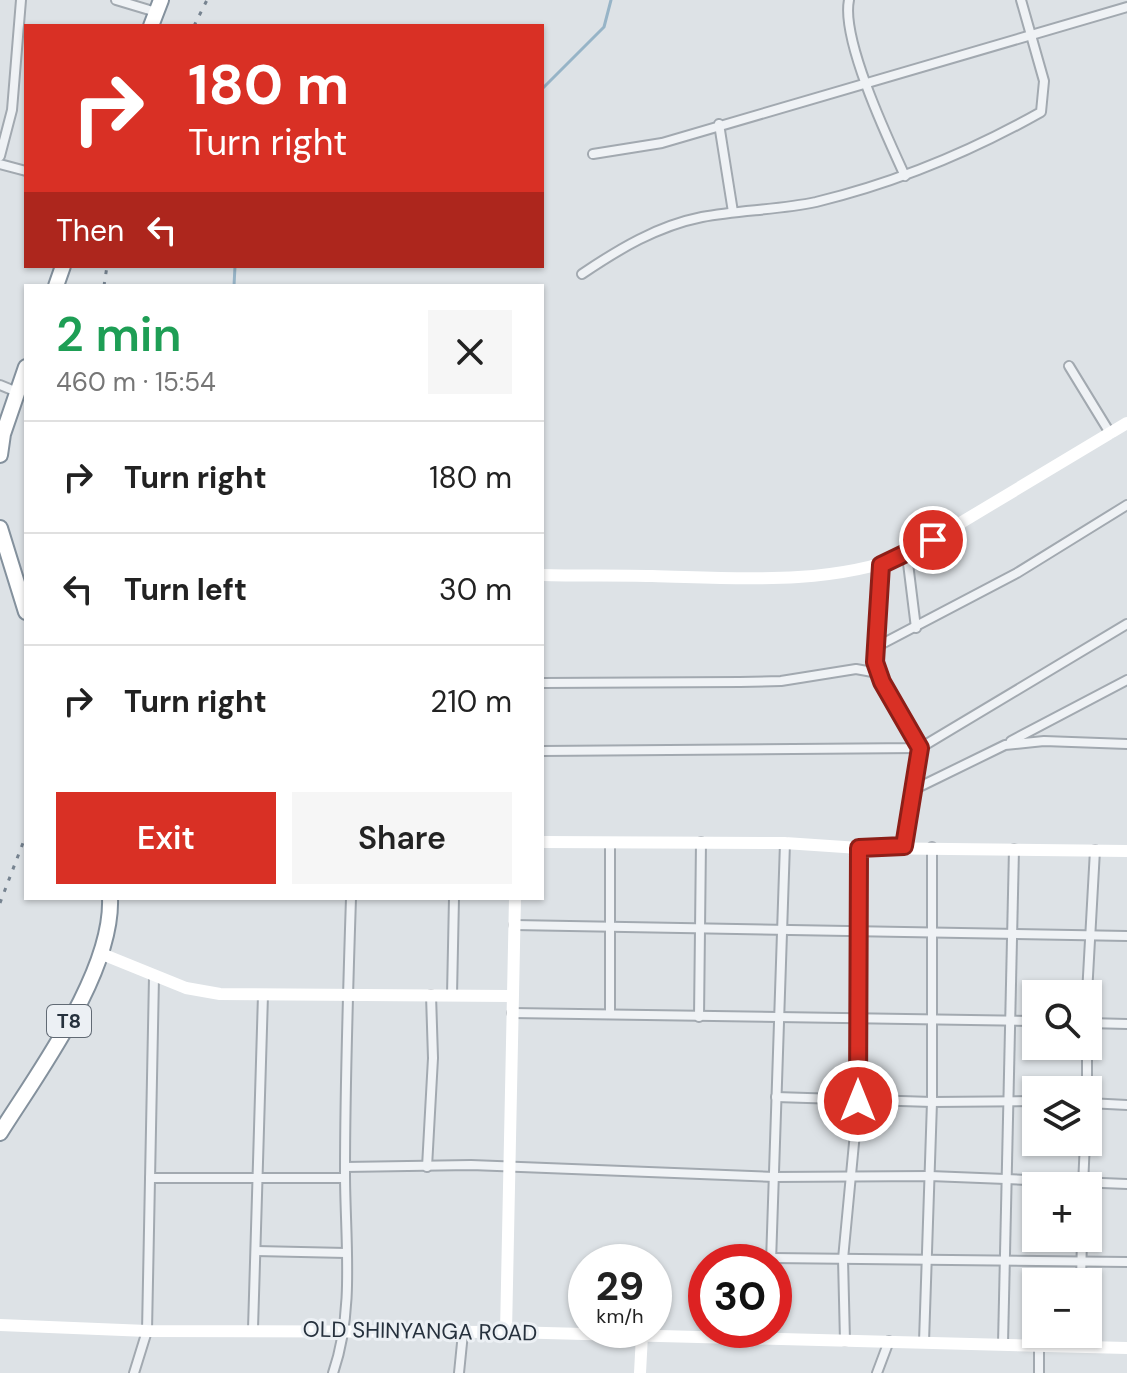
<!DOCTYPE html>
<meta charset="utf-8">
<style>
body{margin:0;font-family:"DM Sans",sans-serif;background:#f6f6f6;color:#222;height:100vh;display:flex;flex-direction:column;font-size:30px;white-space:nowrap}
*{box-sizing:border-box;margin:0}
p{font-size:26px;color:#767676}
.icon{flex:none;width:44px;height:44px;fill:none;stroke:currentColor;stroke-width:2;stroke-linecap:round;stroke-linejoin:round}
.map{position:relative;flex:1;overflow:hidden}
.details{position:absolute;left:24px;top:284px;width:520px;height:616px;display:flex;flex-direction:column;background:#fff;border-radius:0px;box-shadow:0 2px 6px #0004}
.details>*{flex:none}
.top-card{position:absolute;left:24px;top:24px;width:520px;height:244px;border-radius:0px;box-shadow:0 2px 6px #0004;background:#d93025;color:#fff;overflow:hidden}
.tools{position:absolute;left:1022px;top:980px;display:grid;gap:16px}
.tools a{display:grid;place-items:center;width:80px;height:80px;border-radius:0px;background:#fff;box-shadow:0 2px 6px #0004;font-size:40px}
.speed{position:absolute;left:568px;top:1244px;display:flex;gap:16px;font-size:40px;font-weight:700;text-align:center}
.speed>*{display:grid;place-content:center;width:104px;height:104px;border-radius:50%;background:#fff;box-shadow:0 2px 6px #0004;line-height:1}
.speed small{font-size:20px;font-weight:400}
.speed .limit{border:12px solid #d22;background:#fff;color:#111}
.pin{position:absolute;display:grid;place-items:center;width:68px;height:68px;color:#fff;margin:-34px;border:4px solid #fff;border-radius:50%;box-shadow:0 2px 8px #0007}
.me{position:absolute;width:88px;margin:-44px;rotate:0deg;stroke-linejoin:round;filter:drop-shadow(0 0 6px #0008)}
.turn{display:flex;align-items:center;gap:28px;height:168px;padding:0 32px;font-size:36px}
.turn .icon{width:104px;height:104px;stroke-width:2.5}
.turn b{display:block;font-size:56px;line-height:68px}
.then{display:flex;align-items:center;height:76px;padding:0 32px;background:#0003;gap:16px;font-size:30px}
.round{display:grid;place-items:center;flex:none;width:84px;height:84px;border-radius:0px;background:#f6f6f6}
.headline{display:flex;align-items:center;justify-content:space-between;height:136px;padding:0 32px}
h1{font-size:48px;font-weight:600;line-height:60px;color:#1e9e55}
.action{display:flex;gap:16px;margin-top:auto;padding:16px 32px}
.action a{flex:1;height:92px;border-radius:0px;background:#d93025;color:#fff;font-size:32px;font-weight:600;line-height:92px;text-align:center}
.action a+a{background:#f6f6f6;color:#222}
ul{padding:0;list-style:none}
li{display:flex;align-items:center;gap:24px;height:112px;padding:0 32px;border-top:2px solid #e0e0e0}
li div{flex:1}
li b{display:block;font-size:30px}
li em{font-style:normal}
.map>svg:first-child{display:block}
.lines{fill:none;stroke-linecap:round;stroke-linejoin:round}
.stream{stroke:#97b4c7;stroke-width:3}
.street-casing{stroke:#a2a9b0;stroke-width:12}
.highway-casing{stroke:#84919d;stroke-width:18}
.street{stroke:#eff2f5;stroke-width:8}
.secondary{stroke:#fff;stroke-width:12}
.highway{stroke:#fff;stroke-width:14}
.rail{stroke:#768390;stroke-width:3;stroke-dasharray:4 8;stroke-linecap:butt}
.route-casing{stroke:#8d1f18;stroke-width:20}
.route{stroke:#d93025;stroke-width:14}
.labels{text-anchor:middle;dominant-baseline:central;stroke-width:6;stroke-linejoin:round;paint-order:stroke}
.shield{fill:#ecf0f4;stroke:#616a74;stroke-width:2}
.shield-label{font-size:20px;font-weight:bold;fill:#26313d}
.street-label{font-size:22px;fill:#26313d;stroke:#ecf0f4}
</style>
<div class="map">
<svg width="1127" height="1373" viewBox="0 0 1127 1373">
<rect width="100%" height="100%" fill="#dde2e6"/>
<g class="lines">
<g class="stream">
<path d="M 542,89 L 604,27 L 611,0"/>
<path d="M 234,286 L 235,266"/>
</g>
<defs>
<g id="street">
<path d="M 116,0 L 156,12"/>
<path d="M 849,0 C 841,39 887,137 905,176"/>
<path d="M 719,124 L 733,212"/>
<path d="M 593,154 L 662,143 L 1127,7"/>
<path d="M 0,156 L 12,110 L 21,0"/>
<path d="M 0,164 L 26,171"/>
<path d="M 582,274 C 619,249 657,226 702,217 C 740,210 778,210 816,202 C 895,183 970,152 1041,112 L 1044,81 L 1021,0"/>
<path d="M 1069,366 L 1110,433"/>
<path d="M 0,385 L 17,392"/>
<path d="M 907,555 L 916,628"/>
<path d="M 881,565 L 875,662 L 882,682 L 920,748 L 904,846"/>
<path d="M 878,646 L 1017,573 L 1127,505"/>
<path d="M 542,683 L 740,682 L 781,681 L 856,669 L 878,673"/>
<path d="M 1011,741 L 1127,680"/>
<path d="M 542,751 L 920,748 L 1127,624"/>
<path d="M 915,789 L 1005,745 L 1044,741 L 1127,744"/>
<path d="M 514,925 L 1127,936"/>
<path d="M 1087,994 L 1095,850"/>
<path d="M 452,995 L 454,898"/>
<path d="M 512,1013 L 1036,1021"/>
<path d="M 610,1014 L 610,845"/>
<path d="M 699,1017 L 701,842"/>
<path d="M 1088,1023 L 1127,1024"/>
<path d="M 1087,1046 L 1087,1090"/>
<path d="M 776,1097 L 932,1102 L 1036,1101"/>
<path d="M 1088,1103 L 1127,1105"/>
<path d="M 345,1167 L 471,1165 L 774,1177 L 930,1176 L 1127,1184"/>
<path d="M 427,1167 L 433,1058 L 431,995"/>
<path d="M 150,1178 L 345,1178"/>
<path d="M 1083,1185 L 1085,1142"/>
<path d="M 256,1251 L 346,1253"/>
<path d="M 771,1258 L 1127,1262"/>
<path d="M 771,1262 L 785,843"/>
<path d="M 1081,1282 L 1082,1238"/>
<path d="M 253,1329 L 263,995"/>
<path d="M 845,1341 L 843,1259 L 858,1101 L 859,848"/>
<path d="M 924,1342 L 932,1102 L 932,847"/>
<path d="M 1003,1344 L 1014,849"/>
<path d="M 134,1373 L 147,1331 L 154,977"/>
<path d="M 333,1373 C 355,1310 345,1239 345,1173 C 345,1081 348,990 351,898"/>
<path d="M 459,1373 L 463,1333"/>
<path d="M 877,1373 L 889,1341"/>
<path d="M 1039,1373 L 1039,1343"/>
</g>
<g id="highway">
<path d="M 151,26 L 161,0"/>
<path d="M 56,286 L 63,266"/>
<path d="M 0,455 L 3,434 L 26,367"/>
<path d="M 0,528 L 26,612"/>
<path d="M 0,1133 C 39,1071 113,972 110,898"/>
</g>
</defs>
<use href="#street" class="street-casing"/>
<use href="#highway" class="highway-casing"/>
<use href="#street" class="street"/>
<g class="secondary">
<path d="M 542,575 C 579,576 616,575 652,576 C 736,578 828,586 907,555 L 1127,423"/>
<path d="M 542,842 L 785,843 L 859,848 L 1127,851"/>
<path d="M 102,954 L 186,988 L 220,994 L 512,996"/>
<path d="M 0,1325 L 147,1331 L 506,1332 L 1127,1348"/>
<path d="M 506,1332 L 515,898"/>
<path d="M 640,1373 L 642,1335"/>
</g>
<use href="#highway" class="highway"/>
<g class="rail">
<path d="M 194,26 L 207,0"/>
<path d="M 104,286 L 107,266"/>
<path d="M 0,903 L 26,835"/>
</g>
</g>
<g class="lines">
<defs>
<path id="route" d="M 858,1101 L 859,848 L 904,846 L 920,748 L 882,682 L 875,662 L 881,565 L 933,540"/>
</defs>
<use href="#route" class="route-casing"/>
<use href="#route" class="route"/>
</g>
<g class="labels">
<rect class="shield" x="47" y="1005" width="44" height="32" rx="6"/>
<g class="shield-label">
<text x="69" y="1021">T8</text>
</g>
<g class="street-label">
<text transform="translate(420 1331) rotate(1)">OLD SHINYANGA ROAD</text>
</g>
</g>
</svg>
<div class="tools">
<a><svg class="icon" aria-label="search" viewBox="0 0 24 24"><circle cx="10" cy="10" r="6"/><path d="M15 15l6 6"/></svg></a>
<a><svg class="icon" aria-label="layers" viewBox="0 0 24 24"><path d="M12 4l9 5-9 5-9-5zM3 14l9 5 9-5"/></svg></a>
<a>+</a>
<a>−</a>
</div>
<div class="speed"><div>29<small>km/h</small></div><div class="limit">30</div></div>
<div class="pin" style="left:933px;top:540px;background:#d93025"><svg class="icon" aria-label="arrive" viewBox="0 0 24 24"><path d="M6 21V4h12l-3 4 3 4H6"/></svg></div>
<svg class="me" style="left:858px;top:1101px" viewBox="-20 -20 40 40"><circle r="17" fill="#d93025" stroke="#fff" stroke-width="3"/><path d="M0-11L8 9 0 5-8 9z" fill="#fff"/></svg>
<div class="top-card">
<div class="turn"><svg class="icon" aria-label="right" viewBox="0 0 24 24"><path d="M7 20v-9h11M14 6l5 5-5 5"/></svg><div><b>180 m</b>Turn right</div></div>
<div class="then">Then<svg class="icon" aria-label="left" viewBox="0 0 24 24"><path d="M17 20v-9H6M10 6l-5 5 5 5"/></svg></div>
</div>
<section class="details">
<div class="headline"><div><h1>2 min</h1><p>460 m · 15:54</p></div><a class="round"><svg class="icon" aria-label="close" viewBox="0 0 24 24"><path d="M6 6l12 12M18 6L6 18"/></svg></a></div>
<ul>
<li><svg class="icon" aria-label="right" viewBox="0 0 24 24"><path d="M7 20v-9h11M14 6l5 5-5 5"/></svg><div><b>Turn right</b></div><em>180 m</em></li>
<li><svg class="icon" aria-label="left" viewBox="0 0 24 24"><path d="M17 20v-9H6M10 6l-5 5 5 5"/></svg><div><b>Turn left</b></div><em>30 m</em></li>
<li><svg class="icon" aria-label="right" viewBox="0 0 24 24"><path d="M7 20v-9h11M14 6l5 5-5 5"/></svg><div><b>Turn right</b></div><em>210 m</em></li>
</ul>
<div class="action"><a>Exit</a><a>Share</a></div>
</section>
</div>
